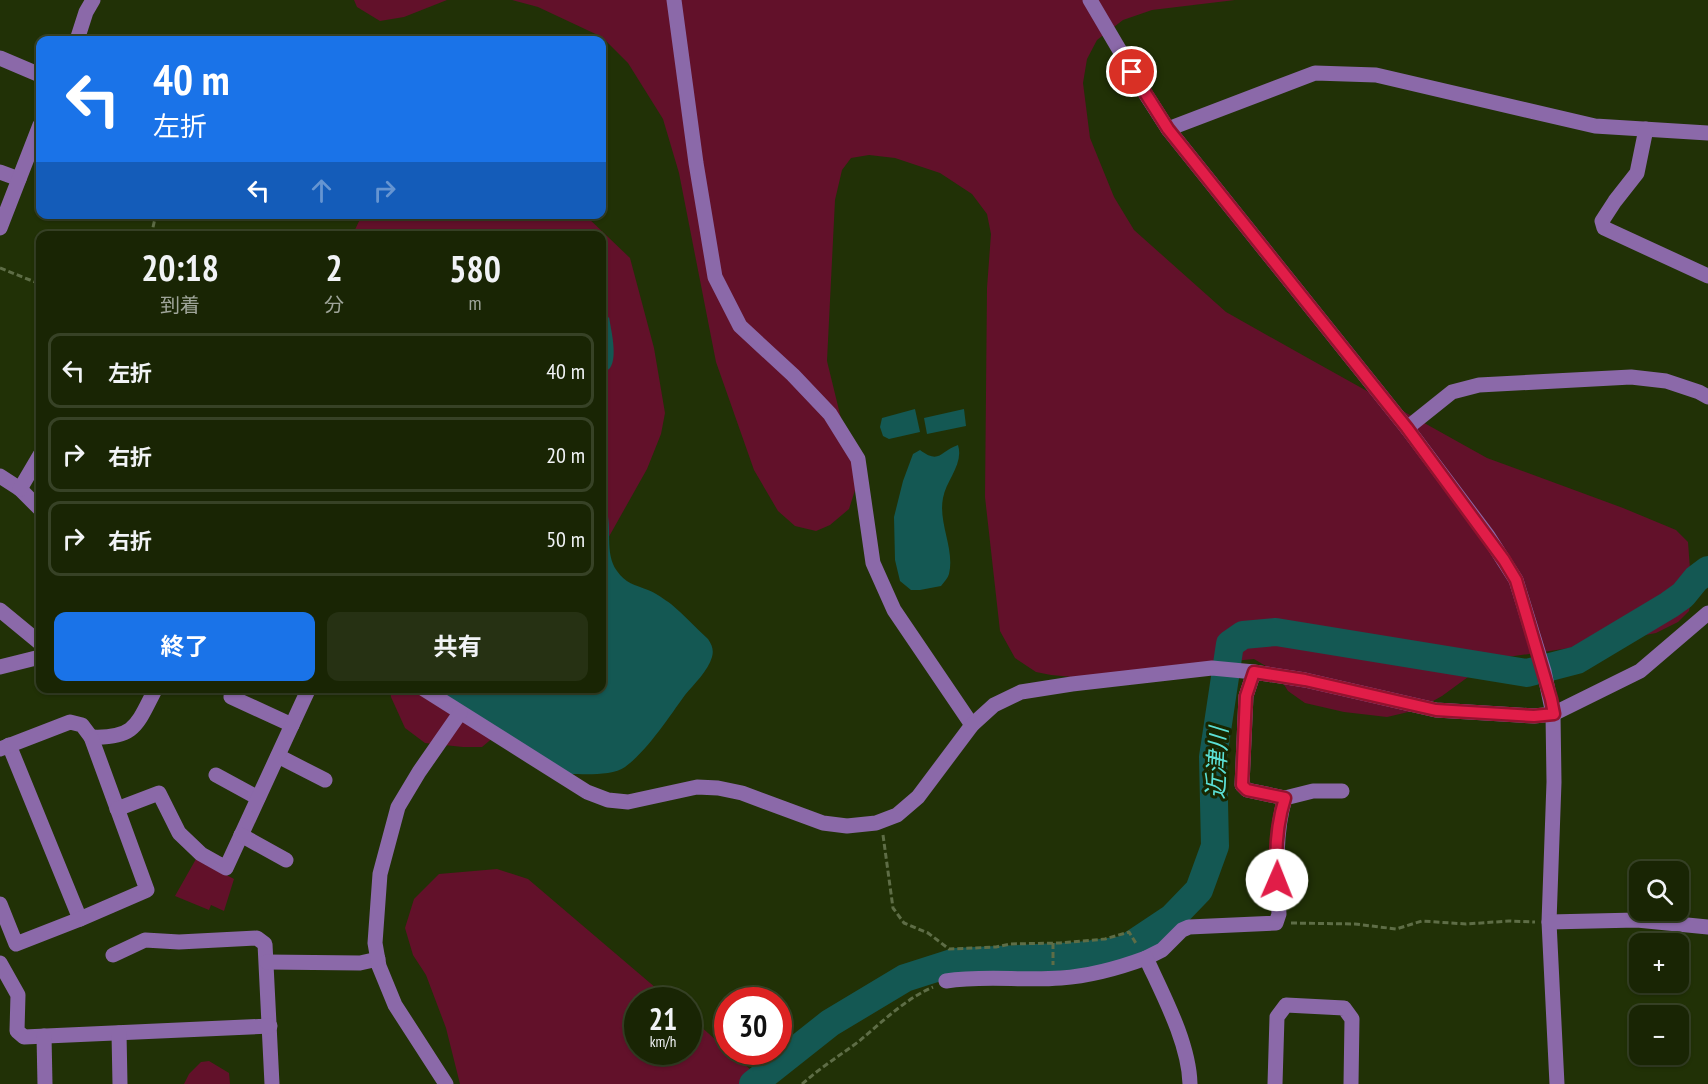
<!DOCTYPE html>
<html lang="ja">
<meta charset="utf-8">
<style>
body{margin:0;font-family:"PT Sans Narrow","Noto Sans JP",sans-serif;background:#263113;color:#f1f3f6;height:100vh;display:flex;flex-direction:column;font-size:22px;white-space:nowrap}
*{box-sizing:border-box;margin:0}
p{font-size:20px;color:#9fa59a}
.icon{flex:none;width:33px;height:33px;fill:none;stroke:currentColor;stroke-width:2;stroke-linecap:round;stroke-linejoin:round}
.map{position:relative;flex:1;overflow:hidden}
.panel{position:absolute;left:36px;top:231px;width:570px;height:462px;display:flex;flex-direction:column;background:#192504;border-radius:12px;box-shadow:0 2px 4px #0004,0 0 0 2px #374226}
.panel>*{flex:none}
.top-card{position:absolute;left:36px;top:36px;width:570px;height:183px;border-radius:12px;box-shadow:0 2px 4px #0004,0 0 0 2px #374226;background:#1a73e8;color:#fff;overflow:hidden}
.fabs{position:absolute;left:1629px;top:861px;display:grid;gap:12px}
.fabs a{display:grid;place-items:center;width:60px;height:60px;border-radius:12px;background:#192504;box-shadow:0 2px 4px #0004,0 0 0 2px #374226;font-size:30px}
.speed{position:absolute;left:624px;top:987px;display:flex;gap:12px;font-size:30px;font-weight:700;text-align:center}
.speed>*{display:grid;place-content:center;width:78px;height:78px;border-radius:50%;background:#192504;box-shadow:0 2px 4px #0004,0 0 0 2px #374226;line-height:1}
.speed small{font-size:15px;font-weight:400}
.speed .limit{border:9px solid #d22;background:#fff;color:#111}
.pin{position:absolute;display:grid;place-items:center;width:51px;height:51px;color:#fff;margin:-26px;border:3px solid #fff;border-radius:50%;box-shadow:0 2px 6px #0007}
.me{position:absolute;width:66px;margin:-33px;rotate:1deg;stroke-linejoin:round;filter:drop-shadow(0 0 4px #0008)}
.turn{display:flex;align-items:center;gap:21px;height:126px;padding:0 18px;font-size:27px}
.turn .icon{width:78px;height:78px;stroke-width:2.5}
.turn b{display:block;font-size:42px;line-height:51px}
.lanes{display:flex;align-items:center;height:57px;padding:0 18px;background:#0003;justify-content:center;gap:30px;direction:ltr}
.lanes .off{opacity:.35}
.eta{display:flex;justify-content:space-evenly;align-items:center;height:102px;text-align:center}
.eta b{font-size:36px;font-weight:700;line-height:42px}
.cta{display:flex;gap:12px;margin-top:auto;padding:12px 18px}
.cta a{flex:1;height:69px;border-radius:12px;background:#1a73e8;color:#fff;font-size:24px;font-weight:700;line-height:69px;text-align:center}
.cta a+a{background:#263113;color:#f1f3f6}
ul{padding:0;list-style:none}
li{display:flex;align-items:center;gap:18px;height:75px;margin:0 12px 9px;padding:0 6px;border:3px solid #374226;border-radius:12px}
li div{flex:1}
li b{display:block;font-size:22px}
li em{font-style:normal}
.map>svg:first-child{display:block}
.green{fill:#62112a}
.water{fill:#145853}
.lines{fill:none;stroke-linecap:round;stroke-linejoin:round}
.river{stroke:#145853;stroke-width:28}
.path{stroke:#5e6d46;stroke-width:3;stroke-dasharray:6 3;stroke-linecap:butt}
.minor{stroke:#8b69a9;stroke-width:15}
.route-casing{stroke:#92132f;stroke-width:15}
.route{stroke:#e11d48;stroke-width:10}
.labels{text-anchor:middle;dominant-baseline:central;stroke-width:6;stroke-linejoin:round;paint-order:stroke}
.water-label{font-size:24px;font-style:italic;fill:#5be0d5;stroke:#182700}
</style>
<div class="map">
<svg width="1708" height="1084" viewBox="0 0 1708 1084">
<rect width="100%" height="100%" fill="#213106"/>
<g class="green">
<path d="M 354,0 L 447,0 L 404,17 L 380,21 L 357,7 Z"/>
<path d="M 512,0 L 1235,0 L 1152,10 L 1123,20 L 1097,40 L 1087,59 L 1083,83 L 1090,138 L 1114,197 L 1134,230 L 1226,312 L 1306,357 L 1487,458 L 1623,508 L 1676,530 L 1688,542 L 1692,596 L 1689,611 L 1678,622 L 1656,633 L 1604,643 L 1501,658 L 1468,677 L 1442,696 L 1417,710 L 1387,717 L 1344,712 L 1305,703 L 1288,691 L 1276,672 L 1254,659 L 1073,677 L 1051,675 L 1036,672 L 1015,658 L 1000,631 L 985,497 L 987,288 L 991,234 L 987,214 L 972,194 L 940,173 L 895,158 L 869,155 L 851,158 L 842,170 L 835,200 L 827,361 L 857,484 L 849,509 L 830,525 L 816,531 L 795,526 L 778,511 L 754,470 L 716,362 L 679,173 L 663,119 L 628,63 L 602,37 L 538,7 Z"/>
<path d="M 362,215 L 585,215 L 630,258 L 654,348 L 665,413 L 661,434 L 647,469 L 602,549 L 602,236 L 352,236 Z"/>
<path d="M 390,689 L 522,689 L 495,736 L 482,747 L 463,747 L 425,743 L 405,728 L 391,697 Z"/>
<path d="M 196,859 L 234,879 L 224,911 L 211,905 L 209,910 L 175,896 Z"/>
<path d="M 497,869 L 528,879 L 670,1000 L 638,1000 L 638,1052 L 688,1052 L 689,1016 L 727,1050 L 728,1052 L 730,1052 L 758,1076 L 762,1084 L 460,1084 L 446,1028 L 426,975 L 413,955 L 405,928 L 414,899 L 439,874 Z"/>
<path d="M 209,1061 L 229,1073 L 230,1084 L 184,1084 L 189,1074 L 201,1062 Z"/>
</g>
<g class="water">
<path d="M 609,317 C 611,330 618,357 610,368 C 607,371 604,373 602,375 L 602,323 Z"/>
<path d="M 915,409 L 920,432 L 889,439 L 883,436 L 880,427 L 882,418 Z"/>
<path d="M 964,409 L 966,426 L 927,434 L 924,418 Z"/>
<path d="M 958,445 C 964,464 946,480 943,498 C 938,523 955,549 949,574 C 948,578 944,582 941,586 L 920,590 L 911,590 L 900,581 L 895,560 L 894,517 L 903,481 L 913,454 L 920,450 C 940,465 940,451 958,445 Z"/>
<path d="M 602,501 C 616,521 602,550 617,571 C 625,583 635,585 648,590 C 656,593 664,599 671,604 C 684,615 696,628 708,639 C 712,645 714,650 712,657 C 708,671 694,684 685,695 C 669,717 647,751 625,767 C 613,776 585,774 570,774 L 436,689 L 602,688 Z"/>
</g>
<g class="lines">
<path class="river" d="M 753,1084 L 830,1023 L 905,978 L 955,962 L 1079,956 L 1124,950 L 1172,918 L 1199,890 L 1215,846 L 1213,757 L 1230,644 L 1243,635 L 1276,632 L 1527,673 L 1577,660 L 1669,605 L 1683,595 L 1696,579 L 1708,570"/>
<g class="path">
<path d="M 151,236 L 156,214"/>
<path d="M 0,268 L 40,284"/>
<path d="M 883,835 L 893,908 L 904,923 L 928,933 L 949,949 L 996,947 L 1010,944 L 1060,943 L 1105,939 L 1129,932 L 1137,945"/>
<path d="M 1291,923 L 1355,924 L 1396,929 L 1422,921 L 1466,924 L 1509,921 L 1535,922"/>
<path d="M 1053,943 L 1053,965"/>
<path d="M 802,1084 C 820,1068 839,1056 858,1042 C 881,1023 905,999 933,987"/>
</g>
<g class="minor">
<path d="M 674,0 L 696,163 L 715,277 L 740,326 L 793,375 L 830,414 L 858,459 L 873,563 L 894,610 L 972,725"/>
<path d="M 1090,0 L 1143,90 L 1168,129 L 1407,428 L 1488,536 L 1516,580 L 1544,671 L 1553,714 L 1554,782 L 1549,922 L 1557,1084"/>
<path d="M 77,40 L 86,12 L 93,0"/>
<path d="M 0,58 L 40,75"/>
<path d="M 1168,129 L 1315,73 L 1376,75 L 1595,126 L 1708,133"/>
<path d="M 1646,129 L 1637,173 L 1615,201 L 1602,221 L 1604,228 L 1708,276"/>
<path d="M 0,172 L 19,179"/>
<path d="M 0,228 L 40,125"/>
<path d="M 1407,428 L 1452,392 L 1479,385 L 1631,377 L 1666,381 L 1699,392 L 1708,397"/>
<path d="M 0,476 L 20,489 L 40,509"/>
<path d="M 20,489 L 40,455"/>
<path d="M 0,610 L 40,643"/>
<path d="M 0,667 L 40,657"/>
<path d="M 1254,672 L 1246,696 L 1242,785 L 1247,790 L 1285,798 L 1313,791 L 1342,791"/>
<path d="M 422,688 L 587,792 L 608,800 L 628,802 L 697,787 L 718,788 L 742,793 L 823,823 L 847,826 L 876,823 L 897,815 L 918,797 L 972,725 L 994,705 L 1021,692 L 1072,684 L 1212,668 L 1254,672 L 1305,680 L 1436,710 L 1534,716 L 1553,714 L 1640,671 L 1708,613"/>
<path d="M 231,697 L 292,725"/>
<path d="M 91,737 C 136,739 137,724 156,688"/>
<path d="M 9,745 L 80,919"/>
<path d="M 0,749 L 70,722 L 82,725 L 91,737 L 147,890 L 80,919 L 16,944 L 0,904"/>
<path d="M 278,756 L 325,780"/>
<path d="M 216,775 L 258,798"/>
<path d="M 117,809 L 159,793 L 179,833 L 201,854 L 226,868 L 309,688"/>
<path d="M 241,835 L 286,860"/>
<path d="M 1549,922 L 1637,920 L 1708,927"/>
<path d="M 113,955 L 145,940 L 179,942 L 257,938 L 265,944 L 272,1084"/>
<path d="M 1146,958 L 1162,950 L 1182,930 L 1189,927 L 1276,923 L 1279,914 C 1277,876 1274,835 1285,798"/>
<path d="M 267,962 L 360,963 L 378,959"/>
<path d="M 0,963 L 18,995 L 17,1031 L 24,1037 L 270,1026"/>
<path d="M 946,981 C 984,975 1022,981 1061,978 C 1090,976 1119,968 1146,958 C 1163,995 1189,1043 1190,1084"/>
<path d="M 119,1033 L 120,1084"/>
<path d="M 44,1036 L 45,1084"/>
<path d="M 446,1084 L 395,1005 L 379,966 L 375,943 L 380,874 L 398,807 L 419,772 L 460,713"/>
<path d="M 1275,1084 L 1277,1017 L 1286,1005 L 1344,1008 L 1352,1019 L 1351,1084"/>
</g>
</g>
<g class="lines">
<defs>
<path id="route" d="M 1132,72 L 1168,129 L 1407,428 L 1504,560 L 1516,580 L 1551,699 L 1554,714 L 1534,716 L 1436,710 L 1305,680 L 1254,672 L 1246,696 L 1242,785 L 1247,790 L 1285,798 C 1277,823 1275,853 1277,880"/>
</defs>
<use href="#route" class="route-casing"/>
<use href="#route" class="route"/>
</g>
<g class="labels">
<g class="water-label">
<text transform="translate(1217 763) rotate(-87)">近津川</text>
</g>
</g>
</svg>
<div class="fabs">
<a><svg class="icon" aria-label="search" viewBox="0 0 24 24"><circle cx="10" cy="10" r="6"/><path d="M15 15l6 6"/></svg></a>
<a>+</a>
<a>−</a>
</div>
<div class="speed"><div>21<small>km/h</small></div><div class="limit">30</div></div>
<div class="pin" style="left:1132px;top:72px;background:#d93025"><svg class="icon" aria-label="arrive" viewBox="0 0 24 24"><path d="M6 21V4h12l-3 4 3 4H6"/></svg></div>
<svg class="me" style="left:1277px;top:880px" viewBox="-20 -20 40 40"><circle r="19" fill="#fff"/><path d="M0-13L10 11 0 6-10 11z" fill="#e11d48"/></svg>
<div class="top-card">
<div class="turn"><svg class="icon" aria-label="left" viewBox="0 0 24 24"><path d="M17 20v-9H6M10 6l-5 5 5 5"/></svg><div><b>40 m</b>左折</div></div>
<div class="lanes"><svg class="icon" aria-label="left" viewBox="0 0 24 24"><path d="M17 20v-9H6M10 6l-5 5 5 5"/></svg><svg class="icon off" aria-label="ahead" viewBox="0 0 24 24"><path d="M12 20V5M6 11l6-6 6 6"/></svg><svg class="icon off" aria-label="right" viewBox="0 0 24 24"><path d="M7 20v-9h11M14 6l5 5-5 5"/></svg></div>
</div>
<section class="panel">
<div class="eta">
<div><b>20:18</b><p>到着</p></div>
<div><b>2</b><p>分</p></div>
<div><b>580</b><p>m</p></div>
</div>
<ul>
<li><svg class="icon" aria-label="left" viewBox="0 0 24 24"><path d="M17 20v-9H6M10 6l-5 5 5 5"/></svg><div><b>左折</b></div><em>40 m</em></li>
<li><svg class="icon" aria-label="right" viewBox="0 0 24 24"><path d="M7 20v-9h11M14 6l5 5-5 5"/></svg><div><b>右折</b></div><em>20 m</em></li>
<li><svg class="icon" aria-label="right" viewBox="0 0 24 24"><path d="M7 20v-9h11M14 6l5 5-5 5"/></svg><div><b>右折</b></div><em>50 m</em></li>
</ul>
<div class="cta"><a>終了</a><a>共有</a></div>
</section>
</div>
